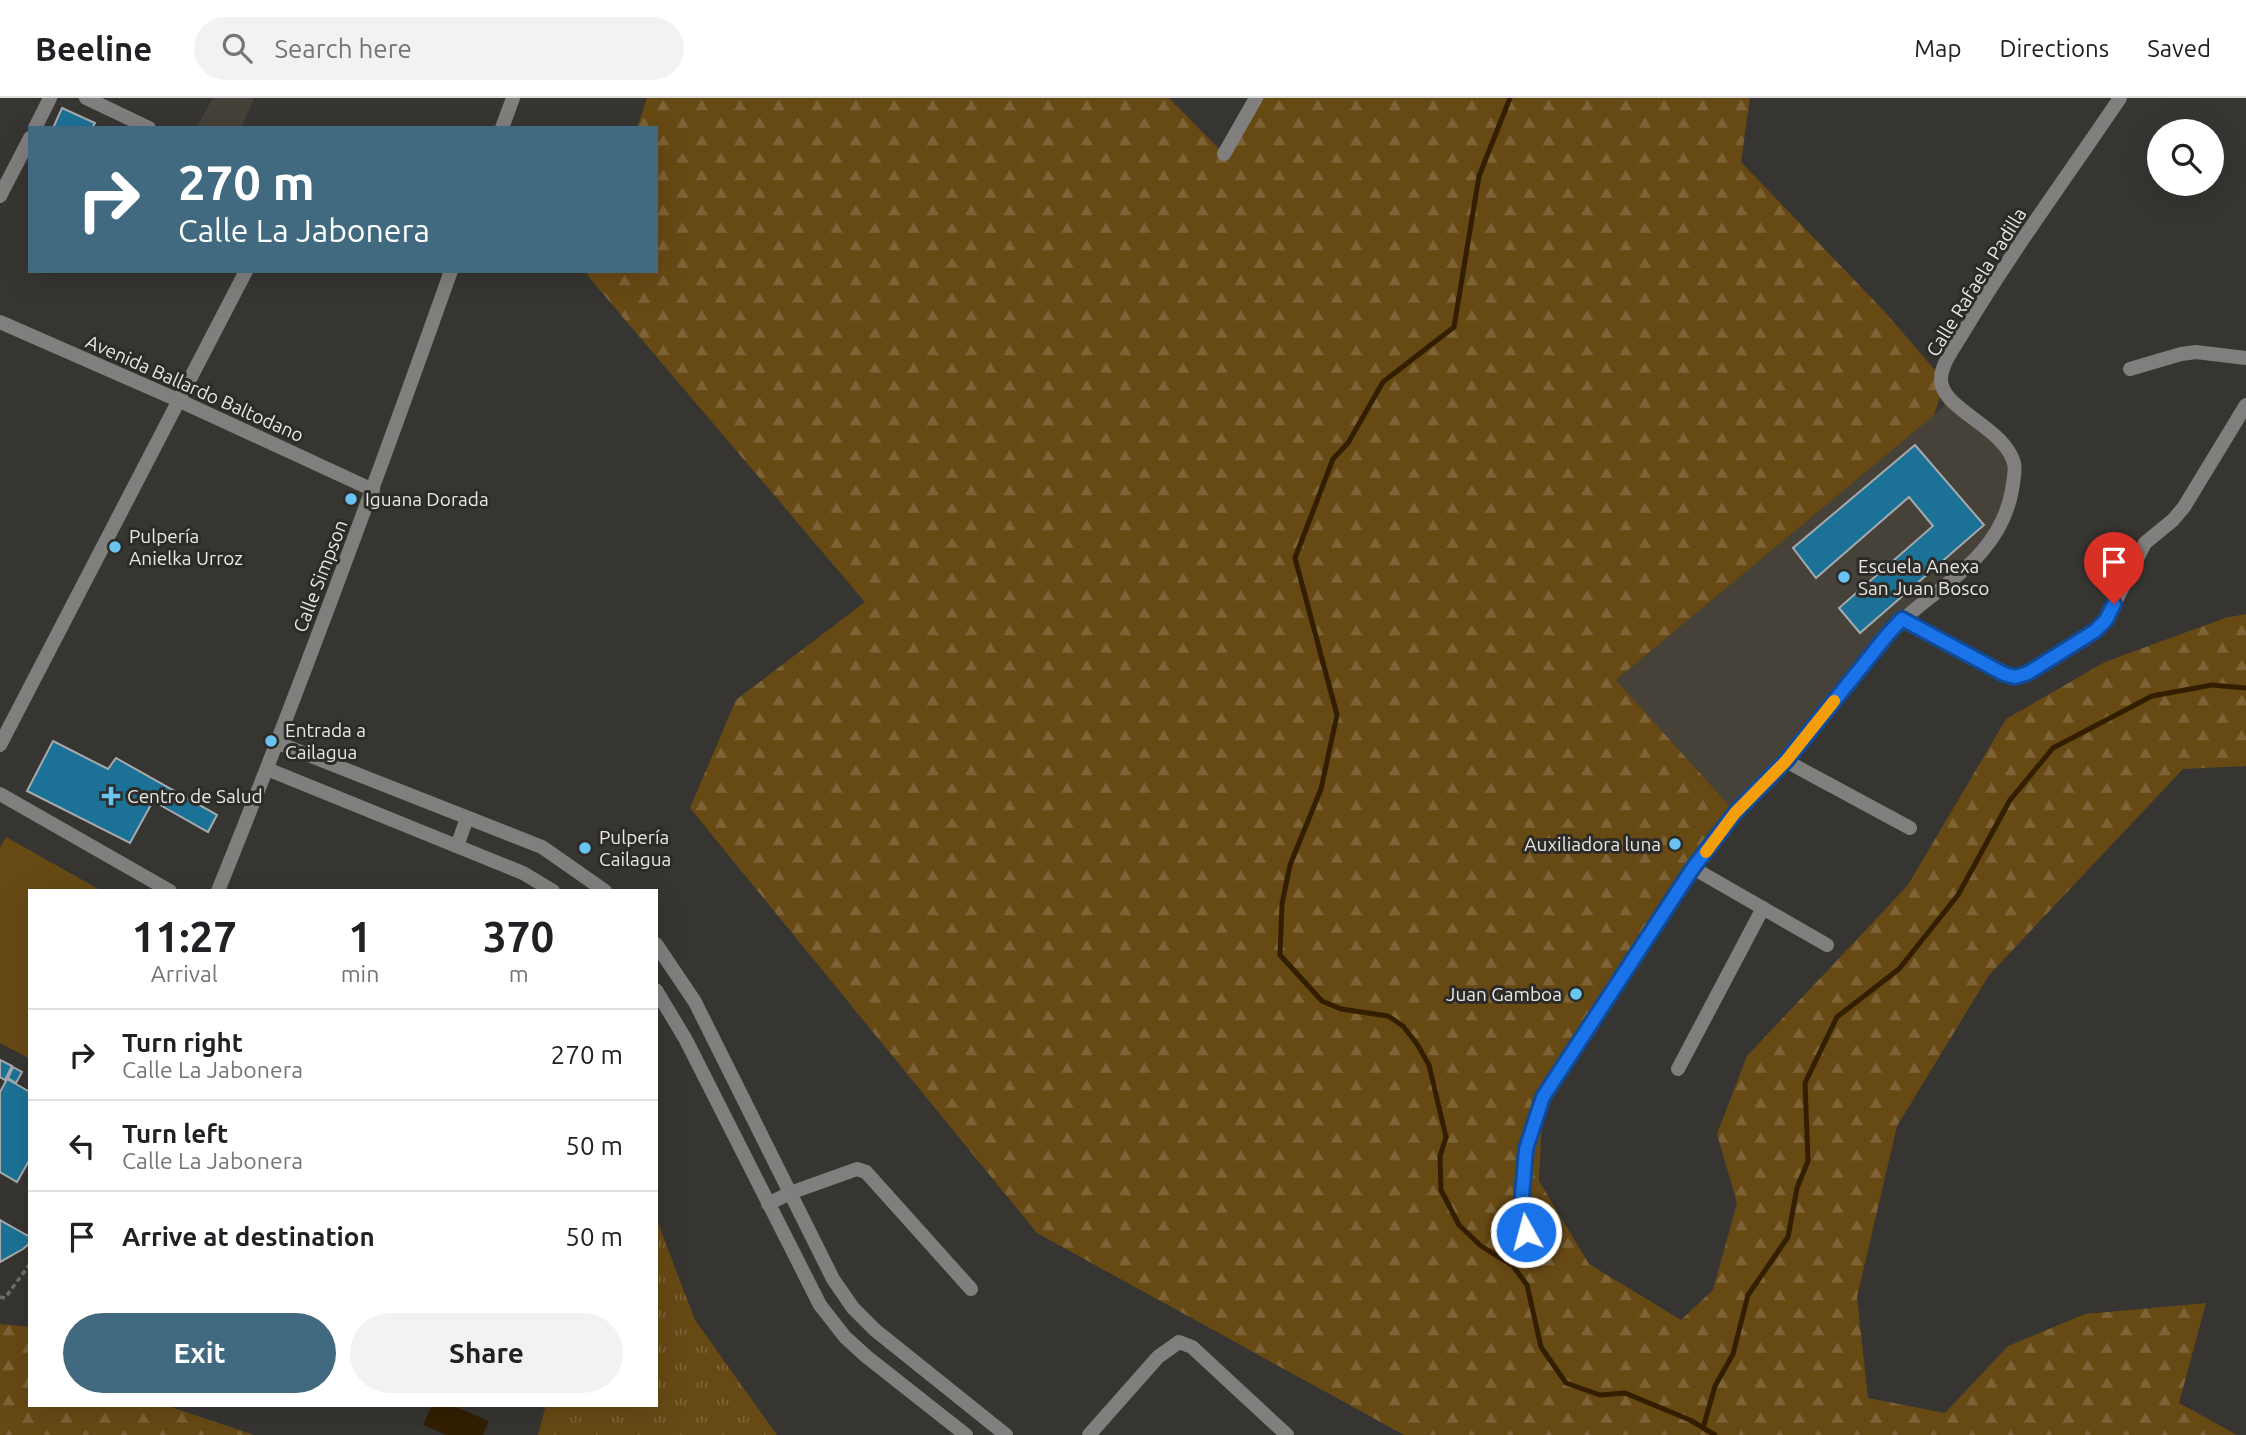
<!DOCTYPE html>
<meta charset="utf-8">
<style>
body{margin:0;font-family:Ubuntu,sans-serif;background:#f2f2f2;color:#202124;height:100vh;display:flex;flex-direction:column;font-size:26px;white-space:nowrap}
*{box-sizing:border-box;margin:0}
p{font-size:23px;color:#757577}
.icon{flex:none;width:38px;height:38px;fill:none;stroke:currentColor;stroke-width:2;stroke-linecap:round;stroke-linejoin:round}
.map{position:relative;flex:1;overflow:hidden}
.details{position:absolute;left:28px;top:791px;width:630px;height:518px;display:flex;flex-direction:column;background:#fff;border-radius:0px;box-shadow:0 7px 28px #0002}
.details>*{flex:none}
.guide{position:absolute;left:28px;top:28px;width:630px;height:147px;border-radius:0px;box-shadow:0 7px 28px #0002;background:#416a80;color:#fff;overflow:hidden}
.buttons{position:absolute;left:2147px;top:21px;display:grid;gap:14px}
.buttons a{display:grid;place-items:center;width:77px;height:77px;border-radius:50%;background:#fff;box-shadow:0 7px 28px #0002;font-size:35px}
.pin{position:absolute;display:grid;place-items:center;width:60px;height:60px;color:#fff;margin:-72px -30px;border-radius:50% 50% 50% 0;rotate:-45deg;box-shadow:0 0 7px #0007}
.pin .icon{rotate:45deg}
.me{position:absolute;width:77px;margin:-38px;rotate:353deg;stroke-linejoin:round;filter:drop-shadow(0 0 5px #0008)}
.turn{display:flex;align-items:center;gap:24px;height:147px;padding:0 35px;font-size:32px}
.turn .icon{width:91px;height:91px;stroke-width:2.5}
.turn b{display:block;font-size:49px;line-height:60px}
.eta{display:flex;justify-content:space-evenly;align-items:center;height:119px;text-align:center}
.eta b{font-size:42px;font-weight:600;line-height:49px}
.action{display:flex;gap:14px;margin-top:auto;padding:14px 35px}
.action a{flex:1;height:80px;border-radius:42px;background:#416a80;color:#fff;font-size:28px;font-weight:600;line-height:80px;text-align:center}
.action a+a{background:#f2f2f2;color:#202124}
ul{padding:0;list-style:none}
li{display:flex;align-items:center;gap:21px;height:91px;padding:0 35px;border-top:2px solid #e0e0e0}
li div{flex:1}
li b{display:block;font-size:26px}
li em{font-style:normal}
header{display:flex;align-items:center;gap:42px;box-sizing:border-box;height:98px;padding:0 35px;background:#fff;border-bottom:2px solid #e0e0e0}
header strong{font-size:33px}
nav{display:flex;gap:38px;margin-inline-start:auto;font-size:24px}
.search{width:490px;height:63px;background:#f2f2f2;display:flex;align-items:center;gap:18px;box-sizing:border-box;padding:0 24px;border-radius:38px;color:#757577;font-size:26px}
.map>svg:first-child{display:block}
.built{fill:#464139}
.grass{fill:url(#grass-tufts)}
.forest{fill:url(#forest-firs)}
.pitch{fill:#674914}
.water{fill:#331f00}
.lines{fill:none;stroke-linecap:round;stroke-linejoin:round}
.stream{stroke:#331f00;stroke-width:5}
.building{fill:#1c7296;stroke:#a6aaac;stroke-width:2}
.path{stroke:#706e6b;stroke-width:3.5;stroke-dasharray:5 3.5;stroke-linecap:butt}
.street{stroke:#807f7d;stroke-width:14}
.route-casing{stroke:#114b97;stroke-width:18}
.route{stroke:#1a73e8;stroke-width:12}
.slow{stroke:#f59e0b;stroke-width:12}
.poi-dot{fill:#69c4f0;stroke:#2d2b28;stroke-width:2.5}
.labels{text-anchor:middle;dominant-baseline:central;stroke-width:6;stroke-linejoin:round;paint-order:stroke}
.street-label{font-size:19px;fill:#e9e8e6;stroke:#2d2b28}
.poi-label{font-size:19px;fill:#e9e8e6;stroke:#2d2b28;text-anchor:start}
</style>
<header>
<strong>Beeline</strong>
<div class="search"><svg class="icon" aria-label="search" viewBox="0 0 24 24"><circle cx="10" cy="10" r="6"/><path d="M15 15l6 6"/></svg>Search here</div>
<nav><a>Map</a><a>Directions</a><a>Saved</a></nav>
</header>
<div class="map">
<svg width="2246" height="1337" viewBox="0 0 2246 1337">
<defs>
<pattern id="grass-tufts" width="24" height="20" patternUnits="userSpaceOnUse" patternTransform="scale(1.75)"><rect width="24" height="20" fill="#674914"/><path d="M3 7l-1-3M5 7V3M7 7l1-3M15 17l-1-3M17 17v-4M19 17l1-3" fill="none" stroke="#7d6336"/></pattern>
<pattern id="forest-firs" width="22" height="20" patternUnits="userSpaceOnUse" patternTransform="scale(1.75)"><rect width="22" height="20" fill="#674914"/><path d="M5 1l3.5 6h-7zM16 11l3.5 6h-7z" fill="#7d6336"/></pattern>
</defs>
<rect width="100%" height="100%" fill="#373532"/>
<g class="built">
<path d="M 213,0 L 254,0 L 241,30 L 196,30 Z"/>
<path d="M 1950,303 L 1977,322 L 2014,366 L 1996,438 L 1902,521 L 1735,714 L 1616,582 Z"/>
</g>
<path class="grass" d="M 656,1120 L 695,1222 L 777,1337 L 538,1337 L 546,1307 L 656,1307 Z"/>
<g class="forest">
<path d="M 647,0 L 1169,0 L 1224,56 L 1258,0 L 1750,0 L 1741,64 L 1884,213 L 1941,279 L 1942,293 L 1934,317 L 1616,582 L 1735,714 L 1543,999 L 1539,1083 L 1589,1166 L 1681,1222 L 1713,1192 L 1737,1105 L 1717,1036 L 1747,958 L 1908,787 L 2006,621 L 2105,564 L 2225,520 L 2246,516 L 2246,668 L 2183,671 L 1989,877 L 1897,1028 L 1857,1199 L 1868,1300 L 1945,1315 L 2008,1248 L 2085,1216 L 2206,1205 L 2179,1305 L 2237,1337 L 1404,1337 L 1037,1135 L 690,710 L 736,602 L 865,504 L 587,177 L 589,173 L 656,173 L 656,30 L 637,30 Z"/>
<path d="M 0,1226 L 30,1229 L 30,1307 L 165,1307 L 254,1337 L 0,1337 Z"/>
</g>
<path class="pitch" d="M 6,739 L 102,793 L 30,793 L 30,961 L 0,945 L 0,750 Z"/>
<path class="water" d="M 432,1307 L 451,1307 L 489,1323 L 483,1337 L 446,1337 L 423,1327 Z"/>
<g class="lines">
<g class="stream">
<path d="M 1510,0 L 1479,78 L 1454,229 L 1383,284 L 1348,345 L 1333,361 L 1295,460 L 1337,617 L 1321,691 L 1290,767 L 1282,806 L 1280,857 L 1322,903 L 1341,911 L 1388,918 L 1403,928 L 1417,946 L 1429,967 L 1446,1039 L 1440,1058 L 1441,1092 L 1459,1127 L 1481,1148 L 1513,1168 L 1527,1187 L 1541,1249 L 1566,1285 L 1600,1297 L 1625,1295 L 1690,1322 L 1715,1337"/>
<path d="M 1703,1330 L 1715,1288 L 1733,1256 L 1748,1197 L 1788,1139 L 1797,1090 L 1808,1063 L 1805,985 L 1837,919 L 1899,871 L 1958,797 L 2010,702 L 2053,650 L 2152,598 L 2212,587 L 2246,590"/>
</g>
</g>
<g class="building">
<path d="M 62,10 L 95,25 L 92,30 L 53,30 Z"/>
<path d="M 1915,347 L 1984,427 L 1860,535 L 1839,510 L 1933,428 L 1909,399 L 1816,480 L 1793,450 Z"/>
<path d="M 53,643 L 108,671 L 116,660 L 217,717 L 208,734 L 153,703 L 130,745 L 27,693 Z"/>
<path d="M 0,962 L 12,968 L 5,982 L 0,979 Z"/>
<path d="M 13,969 L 22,974 L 16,985 L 8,980 Z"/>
<path d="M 7,981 L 30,994 L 30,1061 L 17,1084 L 0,1074 L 0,994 Z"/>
<path d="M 0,1122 L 30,1139 L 30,1145 L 23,1151 L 0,1164 Z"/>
</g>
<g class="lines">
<path class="path" d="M 0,1199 L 5,1200 L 30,1166"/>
<g class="street">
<path d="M 86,0 L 149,30"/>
<path d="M 35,30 L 50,0"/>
<path d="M 502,30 L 513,0"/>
<path d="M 1224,56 L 1256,0"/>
<path d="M 0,98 L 30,40"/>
<path d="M 0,224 L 178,302 L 373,392"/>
<path d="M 2130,271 L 2181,256 L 2196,254 L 2246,260"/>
<path d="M 1903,521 L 2004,576 L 2015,579 L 2028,574 L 2095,533 L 2106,522 L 2145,445 L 2173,422 L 2184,409 L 2246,307"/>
<path d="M 278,645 L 542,749 L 605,793"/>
<path d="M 0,647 L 246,173"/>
<path d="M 1786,663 L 1910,730"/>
<path d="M 267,671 L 523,775 L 553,793"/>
<path d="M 0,696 L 170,793"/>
<path d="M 457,748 L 467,720"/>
<path d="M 1693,770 L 1827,847"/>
<path d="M 218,793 C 301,588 377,381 451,173"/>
<path d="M 656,846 L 695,904 L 833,1181 L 853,1210 L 875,1232 L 1006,1337"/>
<path d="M 656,892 L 686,942 L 820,1207 L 845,1239 L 867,1259 L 966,1337"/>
<path d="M 1678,971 L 1763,810"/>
<path d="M 768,1106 L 790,1095 L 857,1071 L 866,1074 L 971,1191"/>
<path d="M 1526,1134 L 1521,1109 L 1526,1051 L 1543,999 L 1693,770 L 1735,714 L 1786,663 L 1888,536 C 1934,488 1999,464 2012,392 C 2013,384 2016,372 2014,365 C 2004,328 1939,311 1941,280 C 1942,264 1956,247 1964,233 C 2012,153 2068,77 2120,0"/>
<path d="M 1089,1337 L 1158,1259 L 1179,1244 L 1192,1249 L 1287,1337"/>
</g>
</g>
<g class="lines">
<defs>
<path id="route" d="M 1526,1134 L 1521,1110 L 1526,1051 L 1543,999 L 1693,770 L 1735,715 L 1786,663 L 1888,536 L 1902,521 L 2004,576 L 2015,579 L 2028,575 L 2095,533 L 2106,522 L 2114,506"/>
</defs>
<use href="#route" class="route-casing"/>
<use href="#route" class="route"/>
<path class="slow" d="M 1706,754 L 1735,715 L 1786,663 L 1834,603"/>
</g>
<g class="poi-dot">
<circle cx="351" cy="401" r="7"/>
<circle cx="115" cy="449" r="7"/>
<circle cx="1844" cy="479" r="7"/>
<circle cx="271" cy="643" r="7"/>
<path d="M107.5 687.5h7v7h7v7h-7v7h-7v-7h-7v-7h7z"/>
<circle cx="1675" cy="746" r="7"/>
<circle cx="585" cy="750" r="7"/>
<circle cx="1576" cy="896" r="7"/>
</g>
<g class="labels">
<g class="street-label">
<text transform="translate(1976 184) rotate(-58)">Calle Rafaela Padilla</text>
<text transform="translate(195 290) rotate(24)">Avenida Ballardo Baltodano</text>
<text transform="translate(320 478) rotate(-69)">Calle Simpson</text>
</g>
<g class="poi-label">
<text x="365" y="401">Iguana Dorada</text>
<text x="129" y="438">Pulpería<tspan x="129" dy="22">Anielka Urroz</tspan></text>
<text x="1858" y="468">Escuela Anexa<tspan x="1858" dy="22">San Juan Bosco</tspan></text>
<text x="285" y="632">Entrada a<tspan x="285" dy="22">Cailagua</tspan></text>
<text x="127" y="698">Centro de Salud</text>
<text x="599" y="739">Pulpería<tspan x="599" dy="22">Cailagua</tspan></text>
<text x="1661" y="746" text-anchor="end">Auxiliadora luna</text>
<text x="1562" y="896" text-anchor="end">Juan Gamboa</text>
</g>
</g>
</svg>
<div class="buttons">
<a><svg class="icon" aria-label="search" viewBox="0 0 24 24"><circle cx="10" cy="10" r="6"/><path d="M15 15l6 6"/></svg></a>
</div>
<div class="pin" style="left:2114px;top:506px;background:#d93025"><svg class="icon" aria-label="arrive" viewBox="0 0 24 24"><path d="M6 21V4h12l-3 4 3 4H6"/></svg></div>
<svg class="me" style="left:1526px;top:1134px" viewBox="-20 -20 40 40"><circle r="17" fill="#1a73e8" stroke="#fff" stroke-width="3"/><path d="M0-11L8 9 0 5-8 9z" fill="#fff"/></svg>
<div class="guide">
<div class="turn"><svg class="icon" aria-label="right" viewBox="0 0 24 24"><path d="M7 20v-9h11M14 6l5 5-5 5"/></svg><div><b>270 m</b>Calle La Jabonera</div></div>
</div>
<section class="details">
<div class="eta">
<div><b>11:27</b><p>Arrival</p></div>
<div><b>1</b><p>min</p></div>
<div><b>370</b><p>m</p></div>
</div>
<ul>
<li><svg class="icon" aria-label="right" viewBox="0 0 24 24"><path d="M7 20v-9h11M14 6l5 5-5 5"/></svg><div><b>Turn right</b><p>Calle La Jabonera</p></div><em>270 m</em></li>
<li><svg class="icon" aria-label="left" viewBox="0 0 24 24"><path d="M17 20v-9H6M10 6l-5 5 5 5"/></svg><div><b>Turn left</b><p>Calle La Jabonera</p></div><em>50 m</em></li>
<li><svg class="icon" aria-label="arrive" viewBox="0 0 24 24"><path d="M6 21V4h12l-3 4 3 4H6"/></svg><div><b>Arrive at destination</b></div><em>50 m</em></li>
</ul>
<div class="action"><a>Exit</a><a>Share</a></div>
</section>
</div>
